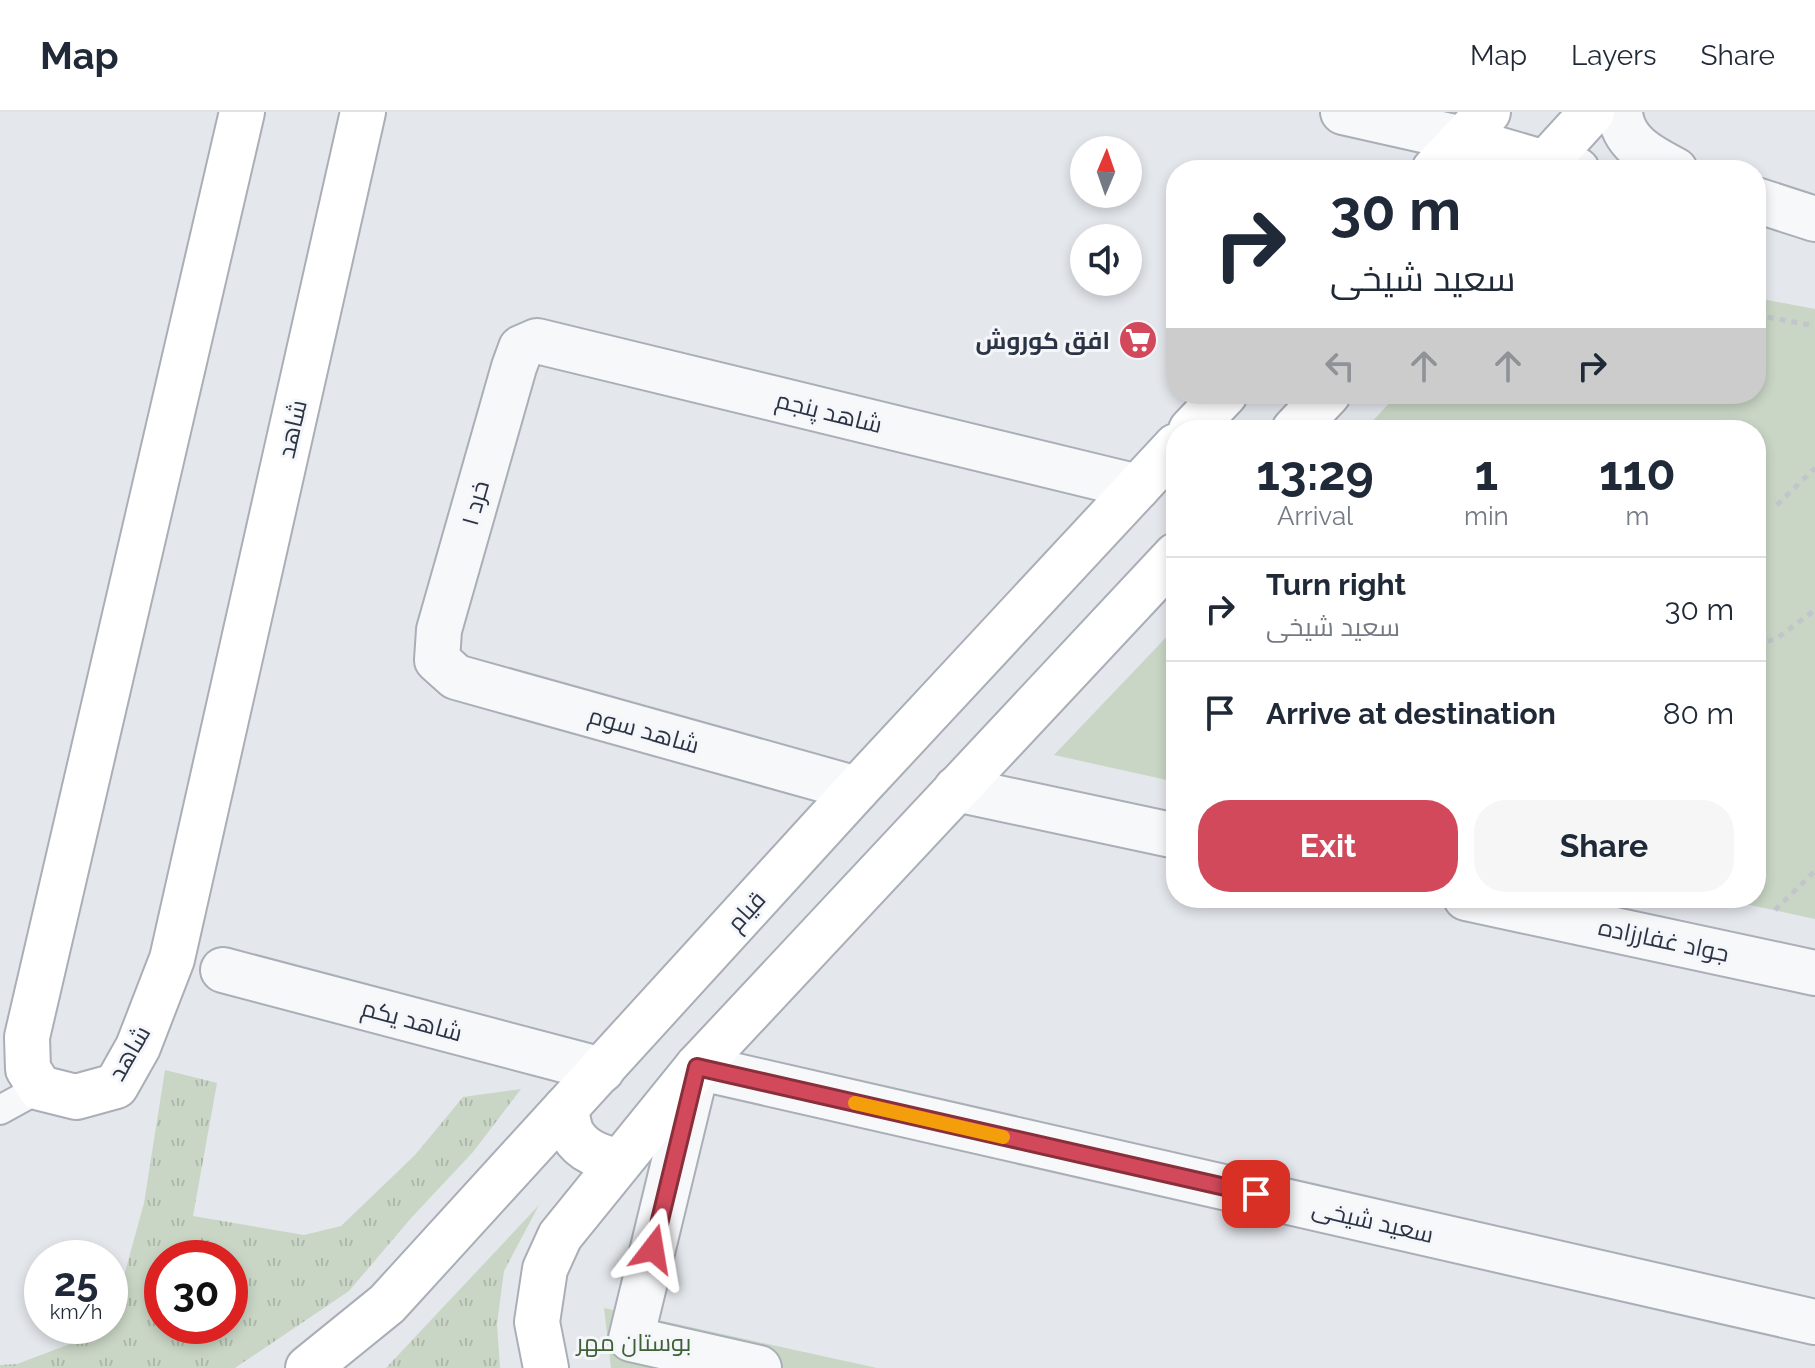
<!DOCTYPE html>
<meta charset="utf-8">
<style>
body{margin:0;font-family:Raleway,Cairo,sans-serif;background:#f6f6f7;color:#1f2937;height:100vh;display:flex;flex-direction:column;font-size:30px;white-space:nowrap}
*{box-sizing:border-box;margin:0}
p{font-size:26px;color:#747a83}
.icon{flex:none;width:44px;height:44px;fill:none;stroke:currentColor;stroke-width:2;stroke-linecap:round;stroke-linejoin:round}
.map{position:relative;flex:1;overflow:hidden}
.side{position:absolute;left:1166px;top:308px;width:600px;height:488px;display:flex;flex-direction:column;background:#fff;border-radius:32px;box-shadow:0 4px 12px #0003}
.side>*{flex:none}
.banner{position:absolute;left:1166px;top:48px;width:600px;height:244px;border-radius:32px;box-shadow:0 4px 12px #0003;background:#fff;color:#1f2937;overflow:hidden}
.needle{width:52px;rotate:2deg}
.tools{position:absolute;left:1070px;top:24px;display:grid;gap:16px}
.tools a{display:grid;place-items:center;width:72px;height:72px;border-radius:50%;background:#fff;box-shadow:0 4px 12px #0003;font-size:40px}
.speed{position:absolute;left:24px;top:1128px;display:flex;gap:16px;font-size:40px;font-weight:700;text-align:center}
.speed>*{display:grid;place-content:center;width:104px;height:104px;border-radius:50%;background:#fff;box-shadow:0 4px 12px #0003;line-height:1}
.speed small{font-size:20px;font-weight:400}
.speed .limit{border:12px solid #d22;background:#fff;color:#111}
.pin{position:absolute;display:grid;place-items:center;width:68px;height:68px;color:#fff;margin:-34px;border-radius:16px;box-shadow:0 4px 12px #0006}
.me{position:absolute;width:88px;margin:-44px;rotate:14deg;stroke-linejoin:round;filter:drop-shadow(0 0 6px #0008)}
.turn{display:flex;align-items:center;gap:28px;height:168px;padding:0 32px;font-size:36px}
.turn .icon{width:104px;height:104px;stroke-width:2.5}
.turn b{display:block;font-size:56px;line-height:68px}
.lanes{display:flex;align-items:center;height:76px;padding:0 32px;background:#0003;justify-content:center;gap:40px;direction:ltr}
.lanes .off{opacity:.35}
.eta{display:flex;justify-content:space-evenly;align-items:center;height:136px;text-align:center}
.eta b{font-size:48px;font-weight:700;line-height:56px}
.button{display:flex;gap:16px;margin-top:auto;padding:16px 32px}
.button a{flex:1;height:92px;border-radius:32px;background:#d1495b;color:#fff;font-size:32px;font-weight:700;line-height:92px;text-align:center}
.button a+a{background:#f6f6f7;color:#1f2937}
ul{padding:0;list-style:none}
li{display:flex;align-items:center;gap:24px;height:104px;padding:0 32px;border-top:2px solid #e0e1e3}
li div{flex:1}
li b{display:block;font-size:30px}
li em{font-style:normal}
header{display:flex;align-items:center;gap:48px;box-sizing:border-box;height:112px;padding:0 40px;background:#fff;border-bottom:2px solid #e0e1e3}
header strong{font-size:38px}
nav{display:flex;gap:44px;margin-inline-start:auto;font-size:28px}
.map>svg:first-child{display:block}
.grass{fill:url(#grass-tufts);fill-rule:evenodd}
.park{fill:#c9d6c5}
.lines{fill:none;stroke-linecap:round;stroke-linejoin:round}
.lane-casing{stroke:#a9aeb7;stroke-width:32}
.street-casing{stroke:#a9aeb7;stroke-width:48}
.secondary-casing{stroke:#a9aeb7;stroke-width:48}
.path{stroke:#c2c5cb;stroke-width:5;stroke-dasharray:6 6;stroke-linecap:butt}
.lane{stroke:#f7f8fa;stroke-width:28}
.street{stroke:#f7f8fa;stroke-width:44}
.secondary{stroke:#fff;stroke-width:44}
.route-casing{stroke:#882f3b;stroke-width:20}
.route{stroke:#d1495b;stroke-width:14}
.slow{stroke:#f59e0b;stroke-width:14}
.labels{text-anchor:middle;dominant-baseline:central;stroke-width:6;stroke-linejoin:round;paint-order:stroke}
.poi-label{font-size:24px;font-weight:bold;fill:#2b3445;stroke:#f4f6f9;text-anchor:end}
.street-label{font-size:24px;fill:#2b3445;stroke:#f4f6f9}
.park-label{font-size:24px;fill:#3f6138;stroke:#f4f6f9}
</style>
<header>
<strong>Map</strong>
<nav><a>Map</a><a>Layers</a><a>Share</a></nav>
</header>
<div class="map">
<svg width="1815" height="1256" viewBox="0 0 1815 1256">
<defs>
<pattern id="grass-tufts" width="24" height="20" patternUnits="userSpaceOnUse" patternTransform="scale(2)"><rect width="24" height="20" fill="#c9d6c5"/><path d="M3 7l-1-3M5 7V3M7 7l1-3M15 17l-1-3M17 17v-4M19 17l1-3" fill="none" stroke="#adb8ab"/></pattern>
</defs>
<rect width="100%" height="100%" fill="#e4e7ec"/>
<g class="grass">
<path d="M 165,958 L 217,971 L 193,1104 L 304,1123 L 341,1114 L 415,1043 L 463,985 L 521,977 L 473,1040 L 412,1105 L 349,1179 L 235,1256 L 0,1256 L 0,1253 L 17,1252 L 83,1227 L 92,1214 L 110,1214 L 110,1188 L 122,1171 L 144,1091 ZM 162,1146 L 230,1146 L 230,1214 L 162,1214 Z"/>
<path d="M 539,1093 L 504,1159 L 497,1212 L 500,1256 L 386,1256 Z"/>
</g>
<g class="park">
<path d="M 1756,186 L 1815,197 L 1815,807 L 1718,786 L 1756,786 L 1756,318 L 1364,318 L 1398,282 L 1756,282 Z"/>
<path d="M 1176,515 L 1176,670 L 1054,643 Z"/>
<path d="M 604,1196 L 877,1256 L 611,1256 Z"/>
</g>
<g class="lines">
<defs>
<path id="lane" d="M 0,998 L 40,976"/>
<g id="street">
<path d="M 1343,0 L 1463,27"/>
<path d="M 1620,0 C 1622,31 1650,45 1675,58"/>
<path d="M 1545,51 L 1577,58"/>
<path d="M 1756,88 L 1815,107"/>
<path d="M 857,677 L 456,565 L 437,548 L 439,518 L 514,255 L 521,236 L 537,229 L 1138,375"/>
<path d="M 956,677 L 1176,724"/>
<path d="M 1466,786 L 1815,861"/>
<path d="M 223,858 L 602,958"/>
<path d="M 759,1256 L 631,1227 L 697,955 L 1815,1210"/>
</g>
<g id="secondary">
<path d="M 242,0 L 27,925 L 28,957 L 40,976 L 76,985 L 116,974 L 138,935 L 172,847 L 363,0"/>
<path d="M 1463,27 L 1545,51"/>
<path d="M 1434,58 L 1488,0"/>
<path d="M 1539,58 L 1592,0"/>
<path d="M 1191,318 L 1225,282"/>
<path d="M 1294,318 L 1328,282"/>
<path d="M 565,997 C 568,1005 569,1017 573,1023 C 583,1040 602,1045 619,1050"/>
<path d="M 308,1256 L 387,1192 L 857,677 L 1176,334"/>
<path d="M 546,1256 L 537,1210 L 545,1157 L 560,1124 L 697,955 L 1176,443"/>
</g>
</defs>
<use href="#lane" class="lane-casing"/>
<use href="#street" class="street-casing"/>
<use href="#secondary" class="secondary-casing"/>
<g class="path">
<path d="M 1756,203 L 1815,214"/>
<path d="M 1777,393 L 1815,356"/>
<path d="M 1756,532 L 1776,527 L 1815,498"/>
<path d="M 1775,798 L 1815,759"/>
</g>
<use href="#lane" class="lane"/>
<use href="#street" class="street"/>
<use href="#secondary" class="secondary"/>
</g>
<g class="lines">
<defs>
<path id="route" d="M 653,1137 L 697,955 L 1256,1082"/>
</defs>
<use href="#route" class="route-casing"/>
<use href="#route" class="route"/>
<path class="slow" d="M 855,991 L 1003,1025"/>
</g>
<defs>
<symbol id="supermarket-disc" viewBox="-11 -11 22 22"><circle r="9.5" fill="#d1495b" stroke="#f4f6f9"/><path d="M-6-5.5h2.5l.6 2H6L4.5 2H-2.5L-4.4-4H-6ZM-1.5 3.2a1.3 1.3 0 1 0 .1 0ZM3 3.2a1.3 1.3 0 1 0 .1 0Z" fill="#fff"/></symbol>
</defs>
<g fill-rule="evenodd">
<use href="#supermarket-disc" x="1116" y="206" width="44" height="44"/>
</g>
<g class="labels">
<g class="poi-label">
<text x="1110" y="228">افق کوروش</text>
</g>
<g class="street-label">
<text transform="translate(829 300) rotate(14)">شاهد پنجم</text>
<text transform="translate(292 317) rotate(-77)">شاهد</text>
<text transform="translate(475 391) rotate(-74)">خرد ۱</text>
<text transform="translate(644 618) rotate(16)">شاهد سوم</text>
<text transform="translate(746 799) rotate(-48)">قیام</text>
<text transform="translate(1664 828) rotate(12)">جواد غفارزاده</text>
<text transform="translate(412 908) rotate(15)">شاهد یکم</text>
<text transform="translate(129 941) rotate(-60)">شاهد</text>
<text transform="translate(1373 1109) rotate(13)">سعید شیخی</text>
</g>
<g class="park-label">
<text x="634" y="1230">بوستان مهر</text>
</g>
</g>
</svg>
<div class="tools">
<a><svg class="needle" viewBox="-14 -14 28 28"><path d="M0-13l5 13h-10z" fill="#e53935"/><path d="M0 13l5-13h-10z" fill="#747a83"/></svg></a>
<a><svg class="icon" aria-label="sound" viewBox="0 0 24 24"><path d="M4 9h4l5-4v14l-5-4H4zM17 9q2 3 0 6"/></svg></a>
</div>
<div class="speed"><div>25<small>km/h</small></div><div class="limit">30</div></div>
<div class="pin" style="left:1256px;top:1082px;background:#d93025"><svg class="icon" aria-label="arrive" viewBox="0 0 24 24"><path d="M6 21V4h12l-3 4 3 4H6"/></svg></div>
<svg class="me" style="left:653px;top:1137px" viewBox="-20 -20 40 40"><path d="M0-17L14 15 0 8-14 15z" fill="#d1495b" stroke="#fff" stroke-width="4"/></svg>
<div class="banner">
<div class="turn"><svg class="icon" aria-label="right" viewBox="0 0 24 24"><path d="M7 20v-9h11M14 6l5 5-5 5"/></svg><div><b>30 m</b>سعید شیخی</div></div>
<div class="lanes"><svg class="icon off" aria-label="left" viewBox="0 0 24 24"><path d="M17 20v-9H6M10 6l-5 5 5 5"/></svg><svg class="icon off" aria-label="ahead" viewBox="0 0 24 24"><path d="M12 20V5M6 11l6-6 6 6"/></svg><svg class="icon off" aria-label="ahead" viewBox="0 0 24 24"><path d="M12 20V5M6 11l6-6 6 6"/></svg><svg class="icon" aria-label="right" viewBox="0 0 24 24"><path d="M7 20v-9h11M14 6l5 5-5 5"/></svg></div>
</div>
<section class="side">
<div class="eta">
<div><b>13:29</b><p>Arrival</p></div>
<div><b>1</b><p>min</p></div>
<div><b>110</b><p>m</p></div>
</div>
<ul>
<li><svg class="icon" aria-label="right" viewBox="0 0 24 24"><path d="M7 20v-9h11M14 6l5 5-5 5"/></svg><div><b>Turn right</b><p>سعید شیخی</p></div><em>30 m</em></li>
<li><svg class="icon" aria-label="arrive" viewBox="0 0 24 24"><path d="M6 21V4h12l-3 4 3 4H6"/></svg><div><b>Arrive at destination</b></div><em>80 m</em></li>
</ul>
<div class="button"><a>Exit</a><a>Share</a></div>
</section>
</div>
